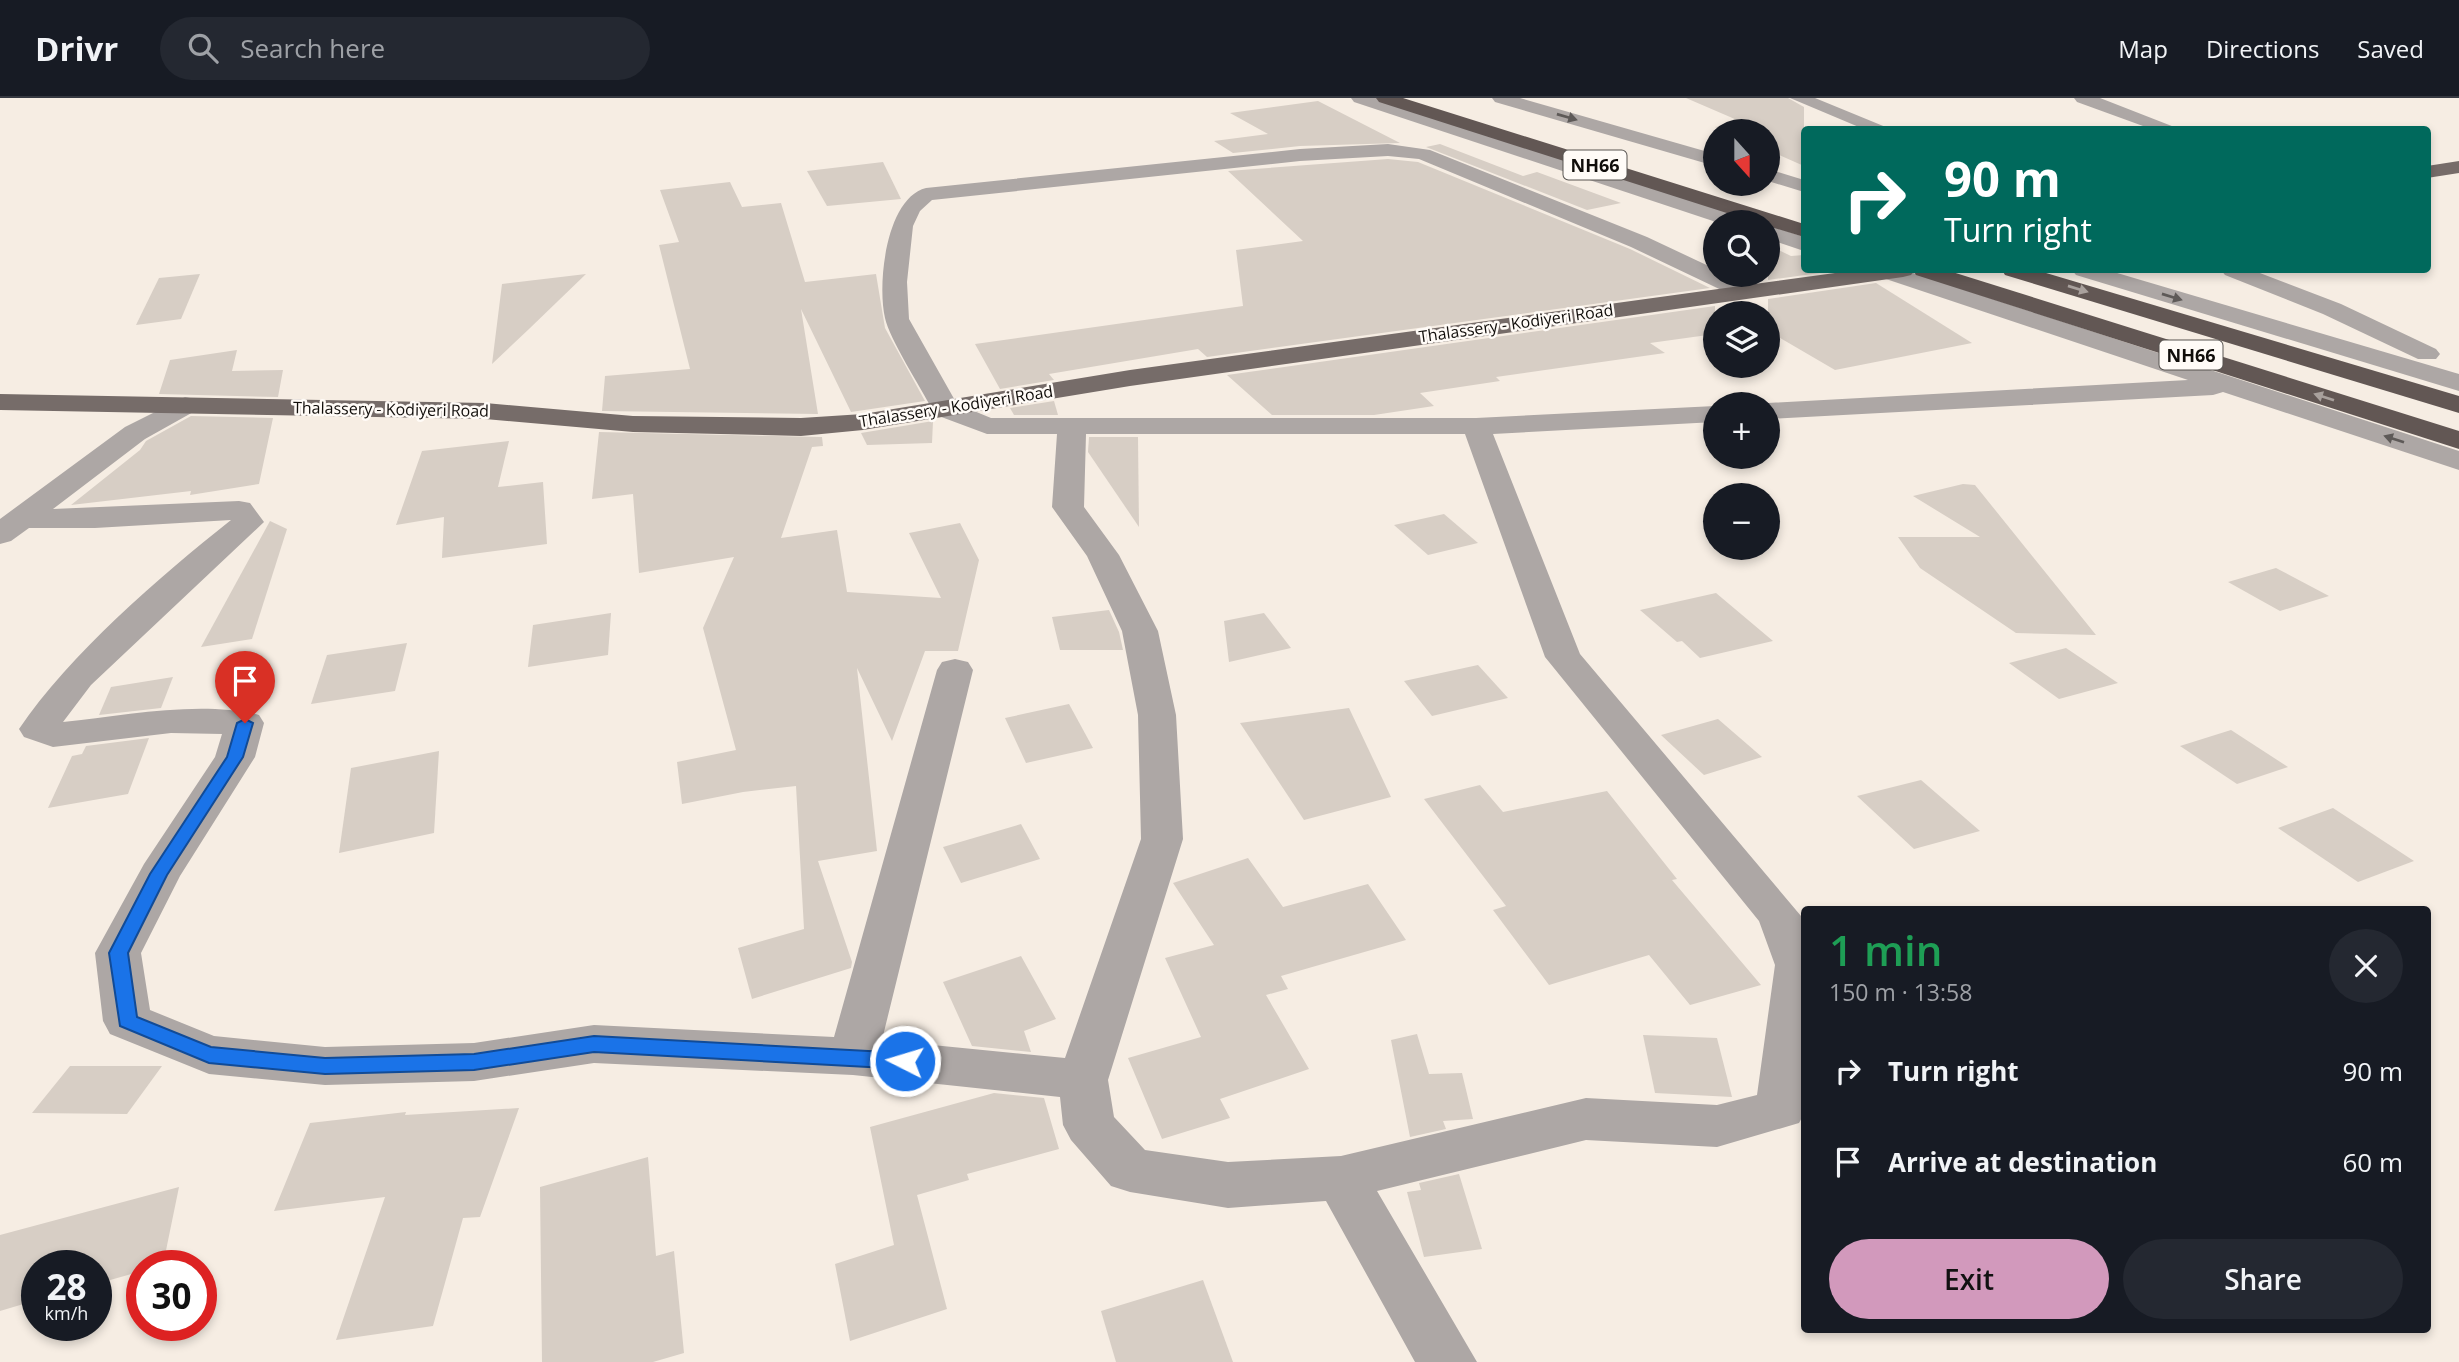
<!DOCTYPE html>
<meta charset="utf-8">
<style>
body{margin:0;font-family:"Open Sans",sans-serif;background:#242831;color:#f1f3f6;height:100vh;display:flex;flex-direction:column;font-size:26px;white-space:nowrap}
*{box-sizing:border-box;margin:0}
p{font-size:23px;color:#9ea1a6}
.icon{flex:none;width:38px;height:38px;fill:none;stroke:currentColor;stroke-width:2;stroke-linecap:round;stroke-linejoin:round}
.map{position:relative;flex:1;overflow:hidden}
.drawer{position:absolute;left:1801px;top:808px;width:630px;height:427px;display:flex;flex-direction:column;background:#171b24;border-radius:7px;box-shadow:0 4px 10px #0003}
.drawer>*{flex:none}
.guide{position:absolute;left:1801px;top:28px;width:630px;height:147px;border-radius:7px;box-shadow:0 4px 10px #0003;background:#00695c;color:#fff;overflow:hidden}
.needle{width:46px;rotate:159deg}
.tools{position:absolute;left:1703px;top:21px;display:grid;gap:14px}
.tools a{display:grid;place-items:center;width:77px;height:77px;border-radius:50%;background:#171b24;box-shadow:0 4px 10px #0003;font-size:35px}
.speed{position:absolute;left:21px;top:1152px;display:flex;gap:14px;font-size:35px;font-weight:700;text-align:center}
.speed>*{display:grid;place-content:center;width:91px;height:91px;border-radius:50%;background:#171b24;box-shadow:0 4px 10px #0003;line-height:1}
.speed small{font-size:18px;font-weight:400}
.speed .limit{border:10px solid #d22;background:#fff;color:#111}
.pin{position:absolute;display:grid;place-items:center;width:60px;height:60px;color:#fff;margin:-72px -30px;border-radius:50% 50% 50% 0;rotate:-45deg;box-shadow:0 0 7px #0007}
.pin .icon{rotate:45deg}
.me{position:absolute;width:77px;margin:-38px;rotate:275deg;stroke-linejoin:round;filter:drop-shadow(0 0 5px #0008)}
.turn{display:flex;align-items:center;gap:24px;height:147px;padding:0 28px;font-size:32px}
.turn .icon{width:91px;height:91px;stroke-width:2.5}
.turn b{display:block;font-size:49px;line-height:60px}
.round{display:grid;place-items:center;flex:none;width:74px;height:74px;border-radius:37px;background:#242831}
.summary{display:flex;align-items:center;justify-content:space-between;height:119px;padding:0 28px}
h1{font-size:42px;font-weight:600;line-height:52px;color:#1e9e55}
.action{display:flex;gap:14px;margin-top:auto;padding:14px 28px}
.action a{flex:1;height:80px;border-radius:42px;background:#d299bc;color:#111;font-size:28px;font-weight:600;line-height:80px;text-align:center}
.action a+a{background:#242831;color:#f1f3f6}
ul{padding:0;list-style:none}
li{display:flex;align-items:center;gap:21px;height:91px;padding:0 28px}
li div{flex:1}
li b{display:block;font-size:26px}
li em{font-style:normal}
header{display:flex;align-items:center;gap:42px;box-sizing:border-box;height:98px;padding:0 35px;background:#171b24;border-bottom:2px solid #363941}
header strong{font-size:33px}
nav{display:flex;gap:38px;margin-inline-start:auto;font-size:24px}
.search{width:490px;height:63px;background:#242831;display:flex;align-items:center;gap:18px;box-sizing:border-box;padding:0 24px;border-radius:38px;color:#9ea1a6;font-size:26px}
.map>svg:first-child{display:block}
.building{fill:#d7cec5}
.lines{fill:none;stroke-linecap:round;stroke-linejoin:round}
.minor{fill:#ada7a5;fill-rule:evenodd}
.major{fill:#766c69;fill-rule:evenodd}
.highway{fill:#625754;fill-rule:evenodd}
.oneway{fill:#5e5a58}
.oneway2{fill:#a9a19d}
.route{fill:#1a73e8;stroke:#114b97;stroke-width:2}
.labels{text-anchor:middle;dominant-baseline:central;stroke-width:5;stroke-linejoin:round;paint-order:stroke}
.far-street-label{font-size:16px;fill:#100d0a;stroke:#fffbf7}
.shield{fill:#fffbf7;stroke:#585451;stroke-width:2}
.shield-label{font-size:18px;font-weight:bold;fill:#100d0a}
</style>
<header>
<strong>Drivr</strong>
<div class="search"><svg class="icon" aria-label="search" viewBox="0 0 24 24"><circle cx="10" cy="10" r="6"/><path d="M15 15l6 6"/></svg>Search here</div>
<nav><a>Map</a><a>Directions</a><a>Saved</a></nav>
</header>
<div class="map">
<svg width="2459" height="1264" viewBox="0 0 2459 1264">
<rect width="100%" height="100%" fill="#f6ede3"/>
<g class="building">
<path d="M 1686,0 L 1788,0 L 1804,9 L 1804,68 L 1768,52 L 1768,33 L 1724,33 L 1715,29 L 1744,25 Z"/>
<path d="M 1318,3 L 1400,45 L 1300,48 L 1233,55 L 1214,43 L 1268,36 L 1230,15 Z"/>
<path d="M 1440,46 L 1523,78 L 1537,74 L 1621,105 L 1587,112 L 1426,49 Z"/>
<path d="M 1388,61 L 1418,64 L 1630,151 L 1710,190 L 1207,259 L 1198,251 L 1049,276 L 1054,282 L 1000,291 L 975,246 L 1243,208 L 1236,152 L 1303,143 L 1228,73 Z"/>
<path d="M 883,64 L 901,101 L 827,108 L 807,73 Z"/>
<path d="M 730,84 L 742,109 L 781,105 L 805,184 L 876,176 L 885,230 L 925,303 L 851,314 L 801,211 L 818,316 L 602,313 L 605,278 L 690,271 L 659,147 L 679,144 L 660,92 Z"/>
<path d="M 1768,147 L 1791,158 L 1804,157 L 1804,172 L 1841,172 L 1768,182 Z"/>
<path d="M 200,176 L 181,221 L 136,227 L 159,180 Z"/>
<path d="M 586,176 L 529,231 L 492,266 L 502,186 Z"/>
<path d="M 1876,185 L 1972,245 L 1835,272 L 1768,233 L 1768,201 Z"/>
<path d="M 1715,208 L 1715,236 L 1650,245 L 1665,255 L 1496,279 L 1500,283 L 1420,295 L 1434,308 L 1374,317 L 1272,317 L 1227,277 Z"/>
<path d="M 237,252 L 232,273 L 283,272 L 278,299 L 159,296 L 170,262 Z"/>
<path d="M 1054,303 L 1058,317 L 1014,317 L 1010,310 Z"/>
<path d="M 191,318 L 273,320 L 259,386 L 190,397 L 191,393 L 71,407 L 140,352 L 146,343 Z"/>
<path d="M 933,323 L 932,345 L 867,347 L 861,335 Z"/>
<path d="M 599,334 L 822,339 L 823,348 L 812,349 L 781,440 L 837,432 L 847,494 L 941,500 L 909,435 L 960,425 L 979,462 L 958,553 L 925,553 L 892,643 L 857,570 L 877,753 L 818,763 L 852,864 L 851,870 L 752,901 L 738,850 L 804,831 L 796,688 L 743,694 L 682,706 L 677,664 L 736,652 L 703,530 L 734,459 L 639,475 L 633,396 L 592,401 Z"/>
<path d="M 1089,339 L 1138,339 L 1139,429 L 1088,354 Z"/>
<path d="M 509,343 L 498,389 L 543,384 L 547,446 L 442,460 L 444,419 L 396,427 L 422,353 Z"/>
<path d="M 1963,386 L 1975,387 L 2096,537 L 2016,535 L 1920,470 L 1898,439 L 1980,439 L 1913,398 Z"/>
<path d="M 1444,416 L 1478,445 L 1428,457 L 1394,427 Z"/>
<path d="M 270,423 L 287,431 L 252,541 L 201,549 Z"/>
<path d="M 2276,470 L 2329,498 L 2280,513 L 2228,484 Z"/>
<path d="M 1716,495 L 1773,543 L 1700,560 L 1682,543 L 1677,544 L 1640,512 Z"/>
<path d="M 1109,512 L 1119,534 L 1123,552 L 1060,552 L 1052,519 Z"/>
<path d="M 611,515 L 608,557 L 528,569 L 533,527 Z"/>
<path d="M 1264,515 L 1291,550 L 1229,564 L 1224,523 Z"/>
<path d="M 407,545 L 395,593 L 311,606 L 327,557 Z"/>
<path d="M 2066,550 L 2118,585 L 2059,601 L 2009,565 Z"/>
<path d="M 1478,567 L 1508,600 L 1432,618 L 1404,583 Z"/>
<path d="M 173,579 L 161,610 L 99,617 L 111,589 Z"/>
<path d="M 1069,606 L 1093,650 L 1026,665 L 1005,620 Z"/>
<path d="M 1349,610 L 1391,699 L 1304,722 L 1240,625 Z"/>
<path d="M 1718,621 L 1762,659 L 1704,677 L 1661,637 Z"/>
<path d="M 2231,632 L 2288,669 L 2237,686 L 2180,648 Z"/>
<path d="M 149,640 L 128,696 L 48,710 L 72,658 L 82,656 L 86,648 Z"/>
<path d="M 439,653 L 434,735 L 339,755 L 351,670 Z"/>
<path d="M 1921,682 L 1980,733 L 1914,751 L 1857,698 Z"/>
<path d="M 1480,687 L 1503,714 L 1607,693 L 1677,781 L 1672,782 L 1761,887 L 1690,907 L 1649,857 L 1549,887 L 1493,812 L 1506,808 L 1424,701 Z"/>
<path d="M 2333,710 L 2414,763 L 2358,784 L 2278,730 Z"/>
<path d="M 1021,726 L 1040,761 L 961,785 L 943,749 Z"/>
<path d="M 1248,760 L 1283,809 L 1368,786 L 1406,842 L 1281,878 L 1288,891 L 1266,897 L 1309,971 L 1220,1001 L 1230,1020 L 1162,1041 L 1128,960 L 1201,939 L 1165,860 L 1214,847 L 1173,785 Z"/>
<path d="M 1021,858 L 1056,921 L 1024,933 L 1031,954 L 972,948 L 943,884 Z"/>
<path d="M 1417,936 L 1429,976 L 1462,975 L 1473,1021 L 1443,1023 L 1446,1031 L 1410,1039 L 1391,942 Z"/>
<path d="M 1643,937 L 1717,940 L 1732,999 L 1655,995 Z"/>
<path d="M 70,968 L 162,968 L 127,1016 L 32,1015 Z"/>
<path d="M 994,995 L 1044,1000 L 1059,1051 L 967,1076 L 969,1082 L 917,1097 L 947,1211 L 850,1243 L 835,1166 L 894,1147 L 870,1029 Z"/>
<path d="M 519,1010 L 480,1119 L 463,1120 L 433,1228 L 336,1242 L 385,1099 L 274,1113 L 310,1025 L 406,1014 L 405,1017 Z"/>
<path d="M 648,1059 L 656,1158 L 674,1153 L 684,1255 L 653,1264 L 542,1264 L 540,1089 Z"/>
<path d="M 1459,1076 L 1482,1151 L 1424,1159 L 1407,1094 L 1421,1092 L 1419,1085 Z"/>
<path d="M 179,1089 L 163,1167 L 142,1167 L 142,1173 L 96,1186 L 96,1167 L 37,1167 L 37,1202 L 0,1213 L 0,1137 Z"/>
<path d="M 1203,1182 L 1233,1264 L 1116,1264 L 1101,1213 Z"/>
</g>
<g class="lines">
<g class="minor">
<path d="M 1351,0 L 1377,0 L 1745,119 L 1748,124 L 1716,124 L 1354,4 Z"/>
<path d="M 1492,0 L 1520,0 L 1715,56 L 1715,68 L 1495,4 Z"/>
<path d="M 1790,0 L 1815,0 L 1893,32 L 1866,32 Z"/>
<path d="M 2074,0 L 2100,0 L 2182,32 L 2154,32 L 2077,4 Z"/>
<path d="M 1388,46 L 1430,52 L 1647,139 L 1715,171 L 1715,177 C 1728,177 1746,182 1754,193 L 1750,198 L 1734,198 L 1631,149 L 1419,61 L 1388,58 L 1300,63 L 932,102 L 920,113 L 913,128 L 907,184 L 909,221 L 957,306 L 991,320 L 1476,320 L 1715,308 L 1715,324 L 1493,336 L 1580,556 L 1801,818 L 1804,825 L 1804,1016 L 1799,1025 L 1717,1049 L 1586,1042 L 1377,1093 L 1477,1264 L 1415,1264 L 1326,1103 L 1228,1110 L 1130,1094 L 1111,1088 L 1071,1042 L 1063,1027 L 1060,999 L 853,977 L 594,965 L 474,983 L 325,987 L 209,976 L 110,936 L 103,923 L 95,855 L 144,766 L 215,659 L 222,636 L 171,635 L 53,649 L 24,639 L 19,631 C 70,556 159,479 231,422 L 95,430 L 29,430 L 11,443 L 0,446 L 0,421 L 125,329 L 185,299 L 195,301 L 199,307 L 195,313 L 145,341 L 53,411 L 239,403 L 250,405 L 264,424 L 91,587 L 63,624 C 123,618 199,602 259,617 L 264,625 L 255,659 L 180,778 L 141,855 L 150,912 L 214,938 L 325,949 L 474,945 L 594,927 L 834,939 L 937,572 L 942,564 L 955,561 L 968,564 L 973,572 L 882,942 L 1065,960 L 1141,741 L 1138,617 L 1122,533 L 1087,458 L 1052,409 L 1057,336 L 987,336 L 936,317 L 932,311 C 921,290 889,240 885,220 C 877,186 886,100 926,90 L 1300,51 ZM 1086,336 L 1465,336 L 1545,559 L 1759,823 L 1775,867 L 1757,997 L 1717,1007 L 1586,1000 L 1341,1058 L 1228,1064 L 1145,1052 L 1114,1019 L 1108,982 L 1183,741 L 1176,617 L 1158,533 L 1119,457 L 1084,409 Z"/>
<path d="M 1768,71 L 1804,82 L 1804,94 L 1768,83 Z"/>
<path d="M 1768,127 L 1804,139 L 1804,153 L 1768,141 Z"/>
<path d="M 1870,172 L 1904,172 L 2459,353 L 2459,372 L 2223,294 L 2213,297 L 1768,321 L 1768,306 L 1762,306 L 1768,305 L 2188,282 L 1874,177 Z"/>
<path d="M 2072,172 L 2107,172 L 2459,276 L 2459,293 L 2076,177 Z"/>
<path d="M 2221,172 L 2252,172 L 2341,206 L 2436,251 L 2440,256 L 2436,261 L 2418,261 L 2323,216 L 2225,177 Z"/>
</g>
<g class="major">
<path d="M 2459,63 L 2459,75 L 2427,80 L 2427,68 Z"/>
<path d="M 1857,172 L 1915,172 L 1911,177 L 1903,179 L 1130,288 L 863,332 L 801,338 L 633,334 L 485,321 L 0,312 L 0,296 L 485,305 L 633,318 L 801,320 L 863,316 L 1130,272 Z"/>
</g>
<g class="highway">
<path d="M 1376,0 L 1403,0 L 1804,126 L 1804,139 L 1768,128 L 1768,124 L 1755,124 L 1379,4 Z"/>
<path d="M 1913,172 L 1946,172 L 2459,333 L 2459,351 L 1916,177 Z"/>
<path d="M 2002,172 L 2036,172 L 2459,298 L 2459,315 L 2005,177 Z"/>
</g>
</g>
<defs><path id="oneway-solid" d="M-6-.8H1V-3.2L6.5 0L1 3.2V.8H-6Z" transform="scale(1.75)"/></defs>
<g class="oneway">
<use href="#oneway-solid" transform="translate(1567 19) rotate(16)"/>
<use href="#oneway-solid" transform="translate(2172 199) rotate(17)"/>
<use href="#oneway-solid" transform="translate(2394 341) rotate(-162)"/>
</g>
<g class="oneway2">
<use href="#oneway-solid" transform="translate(2078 191) rotate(17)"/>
<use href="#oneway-solid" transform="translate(2324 299) rotate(-162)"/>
</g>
<path class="route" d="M 245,621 L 253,625 L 243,659 L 167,777 L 128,855 L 137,919 L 211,949 L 325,960 L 474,956 L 594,938 L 905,955 L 913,957 L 916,963 L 913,968 L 905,971 L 594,954 L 474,972 L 325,976 L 209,965 L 120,928 L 109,855 L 150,776 L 227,659 L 237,625 Z"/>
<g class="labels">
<g class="far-street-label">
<text transform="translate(1516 225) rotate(-8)">Thalassery - Kodiyeri Road</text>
<text transform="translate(956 308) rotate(-9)">Thalassery - Kodiyeri Road</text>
<text transform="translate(391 311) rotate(1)">Thalassery - Kodiyeri Road</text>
</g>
<g class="shield">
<rect x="1563.5" y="52.5" width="63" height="29" rx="5"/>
<rect x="2159.5" y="242.5" width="63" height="29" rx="5"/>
</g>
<g class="shield-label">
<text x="1595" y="67">NH66</text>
<text x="2191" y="257">NH66</text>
</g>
</g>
</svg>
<div class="tools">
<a><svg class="needle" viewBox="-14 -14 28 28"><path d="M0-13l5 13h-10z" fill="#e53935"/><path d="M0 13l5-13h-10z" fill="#9ea1a6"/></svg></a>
<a><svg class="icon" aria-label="search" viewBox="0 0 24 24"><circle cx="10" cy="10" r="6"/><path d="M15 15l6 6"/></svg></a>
<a><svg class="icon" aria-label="layers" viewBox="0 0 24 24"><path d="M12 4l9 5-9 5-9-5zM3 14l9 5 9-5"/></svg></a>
<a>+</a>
<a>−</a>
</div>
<div class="speed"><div>28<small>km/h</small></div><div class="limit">30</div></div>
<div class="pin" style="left:245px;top:625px;background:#d93025"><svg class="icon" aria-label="arrive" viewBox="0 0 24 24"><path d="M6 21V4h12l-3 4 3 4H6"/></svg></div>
<svg class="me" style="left:905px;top:963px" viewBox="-20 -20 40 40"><circle r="17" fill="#1a73e8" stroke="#fff" stroke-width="3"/><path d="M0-11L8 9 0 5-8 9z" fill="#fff"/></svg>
<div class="guide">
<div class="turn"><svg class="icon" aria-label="right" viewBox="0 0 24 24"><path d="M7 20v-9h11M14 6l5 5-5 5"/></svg><div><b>90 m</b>Turn right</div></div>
</div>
<section class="drawer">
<div class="summary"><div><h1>1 min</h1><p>150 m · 13:58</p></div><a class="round"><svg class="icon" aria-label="close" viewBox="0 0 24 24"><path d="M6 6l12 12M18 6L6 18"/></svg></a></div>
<ul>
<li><svg class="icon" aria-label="right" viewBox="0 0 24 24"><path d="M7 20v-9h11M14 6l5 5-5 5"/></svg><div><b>Turn right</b></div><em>90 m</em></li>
<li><svg class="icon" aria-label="arrive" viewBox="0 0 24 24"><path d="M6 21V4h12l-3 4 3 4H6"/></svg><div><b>Arrive at destination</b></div><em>60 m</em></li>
</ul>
<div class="action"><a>Exit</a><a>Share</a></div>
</section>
</div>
